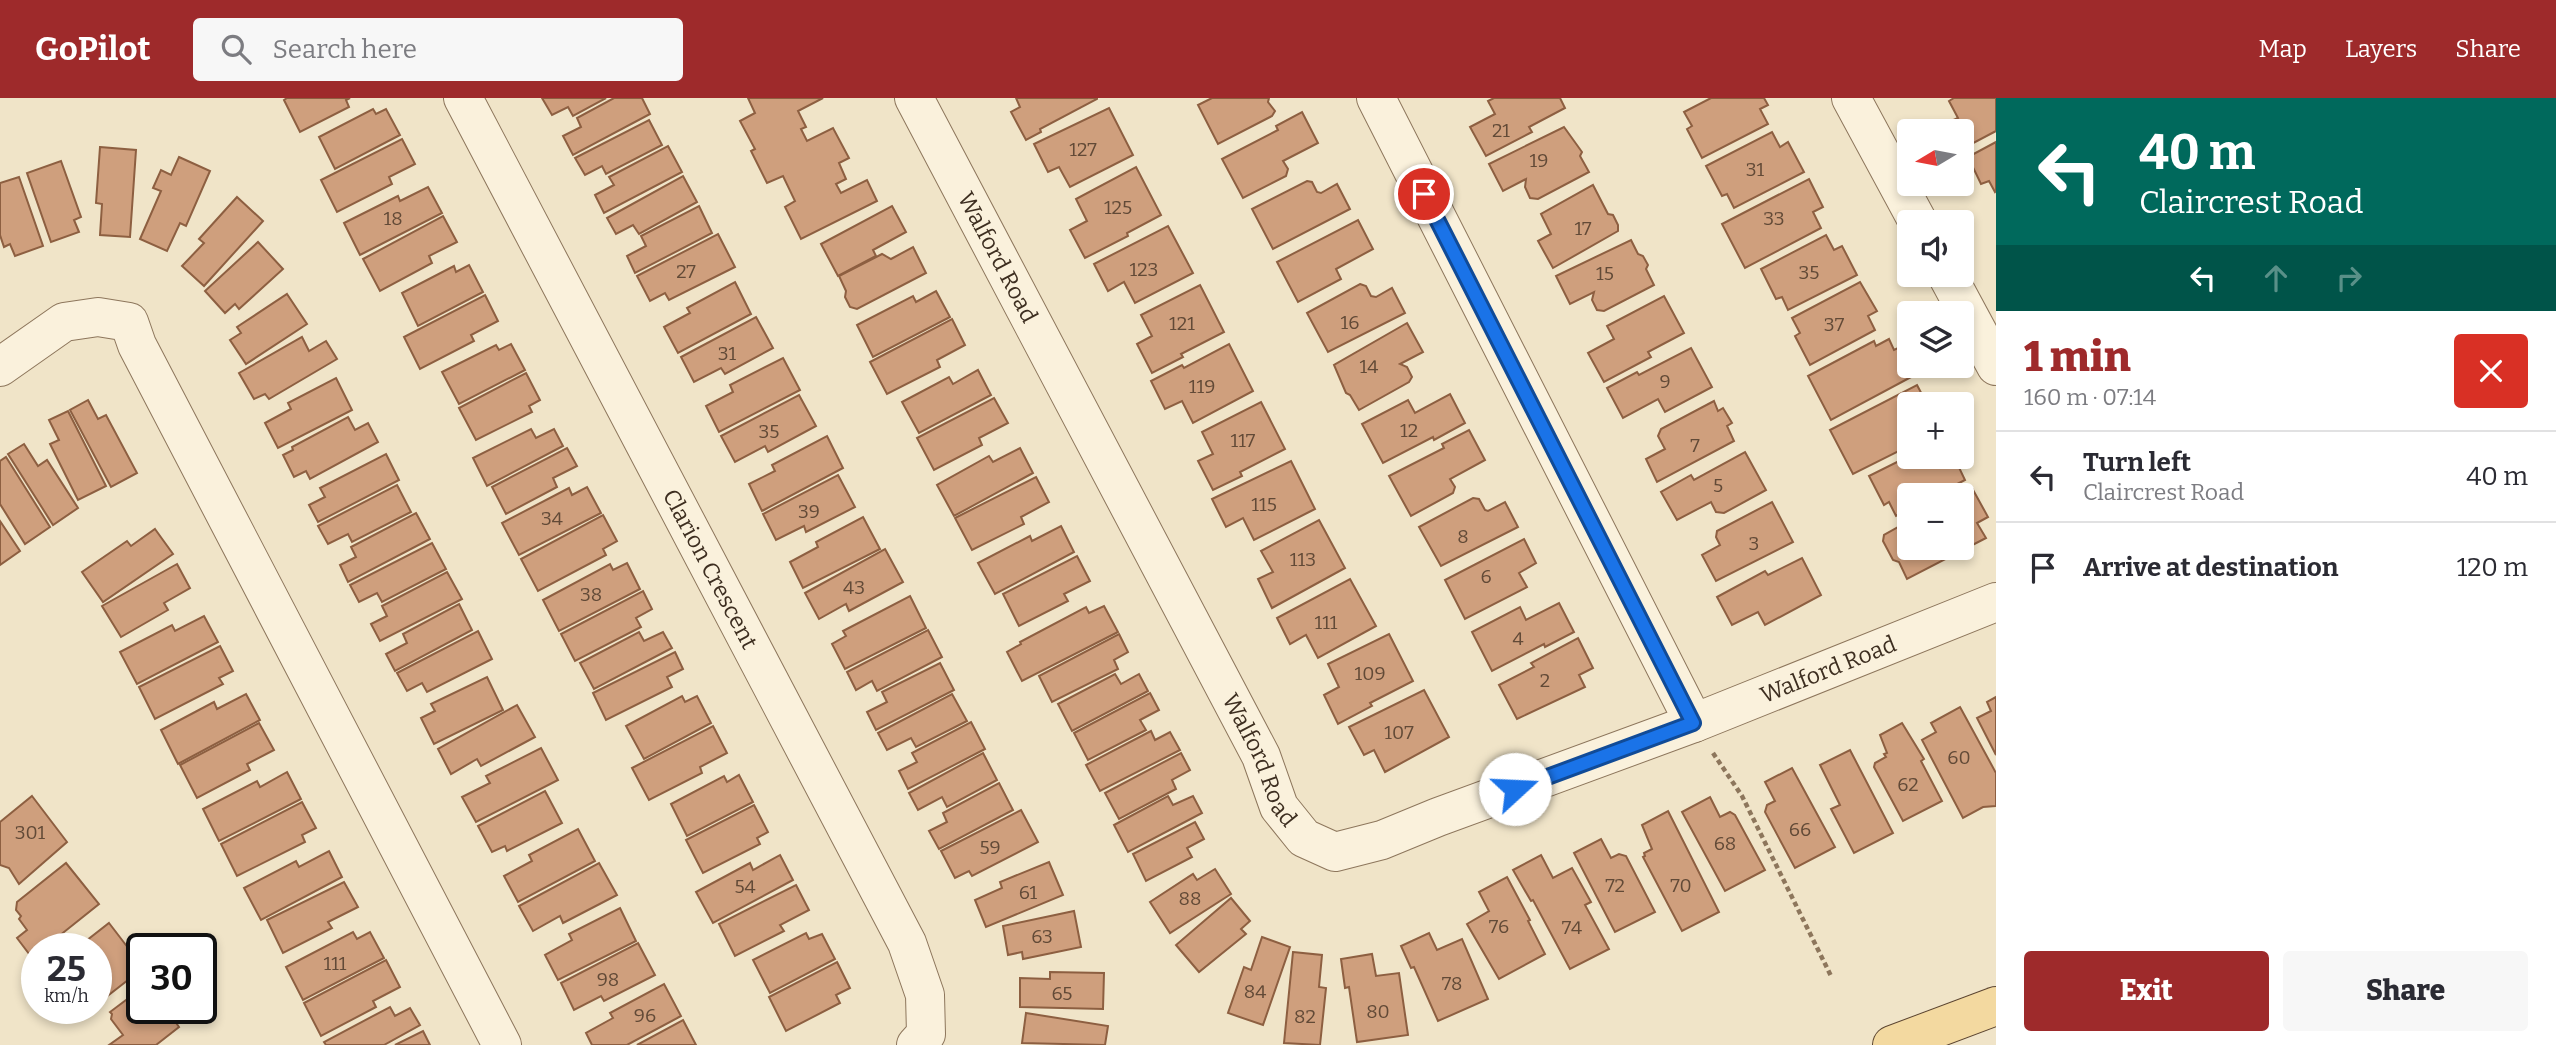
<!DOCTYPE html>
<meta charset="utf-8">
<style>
body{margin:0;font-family:Bitter,serif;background:#f7f7f7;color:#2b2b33;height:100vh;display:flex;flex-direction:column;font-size:26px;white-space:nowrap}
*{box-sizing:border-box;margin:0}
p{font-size:23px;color:#7c7c81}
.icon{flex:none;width:38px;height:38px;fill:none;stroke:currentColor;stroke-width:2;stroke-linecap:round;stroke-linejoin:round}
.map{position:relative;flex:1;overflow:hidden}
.details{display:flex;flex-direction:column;background:#fff;width:560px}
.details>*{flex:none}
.banner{background:#00695c;color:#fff;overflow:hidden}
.needle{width:46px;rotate:260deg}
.buttons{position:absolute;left:1897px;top:21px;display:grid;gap:14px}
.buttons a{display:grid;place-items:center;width:77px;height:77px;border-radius:7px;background:#fff;box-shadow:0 4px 10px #0003;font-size:35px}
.speed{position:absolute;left:21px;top:835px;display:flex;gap:14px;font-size:35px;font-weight:700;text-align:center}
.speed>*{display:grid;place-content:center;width:91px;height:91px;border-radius:50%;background:#fff;box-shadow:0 4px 10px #0003;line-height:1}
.speed small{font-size:18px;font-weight:400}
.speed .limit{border:4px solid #111;border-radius:10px;background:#fff;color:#111}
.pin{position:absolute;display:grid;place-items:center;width:60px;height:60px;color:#fff;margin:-30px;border:4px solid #fff;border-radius:50%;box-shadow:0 2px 7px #0007}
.me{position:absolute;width:77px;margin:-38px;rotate:70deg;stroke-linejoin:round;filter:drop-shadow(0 0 5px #0008)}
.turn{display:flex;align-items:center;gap:24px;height:147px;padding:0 28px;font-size:32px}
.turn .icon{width:91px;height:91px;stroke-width:2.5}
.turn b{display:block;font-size:49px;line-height:60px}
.lanes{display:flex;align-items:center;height:66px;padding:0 28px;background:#0003;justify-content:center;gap:35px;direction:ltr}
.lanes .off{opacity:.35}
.round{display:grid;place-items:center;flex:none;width:74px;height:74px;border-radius:7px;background:#f7f7f7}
.headline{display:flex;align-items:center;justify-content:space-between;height:119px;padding:0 28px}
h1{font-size:42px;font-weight:800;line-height:52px;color:#9e2a2b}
.cta{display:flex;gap:14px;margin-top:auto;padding:14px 28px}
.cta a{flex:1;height:80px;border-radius:7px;background:#9e2a2b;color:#fff;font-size:28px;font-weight:800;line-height:80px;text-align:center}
.cta a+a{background:#f7f7f7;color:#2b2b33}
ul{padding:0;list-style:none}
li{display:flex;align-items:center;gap:21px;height:91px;padding:0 28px;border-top:2px solid #e1e1e2}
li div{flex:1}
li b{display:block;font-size:26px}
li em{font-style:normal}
header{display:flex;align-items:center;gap:42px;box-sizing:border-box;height:98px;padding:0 35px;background:#9e2a2b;color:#fff}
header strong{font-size:33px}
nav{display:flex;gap:38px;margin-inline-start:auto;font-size:24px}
.search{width:490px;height:63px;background:#f7f7f7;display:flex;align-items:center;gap:18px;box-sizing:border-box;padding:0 24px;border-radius:7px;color:#7c7c81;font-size:26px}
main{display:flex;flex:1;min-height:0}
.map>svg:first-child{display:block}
.building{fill:#cf9f7d;stroke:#8d5f41;stroke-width:2}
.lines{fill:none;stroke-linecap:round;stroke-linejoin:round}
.minor-casing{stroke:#8d765c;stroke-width:40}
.major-casing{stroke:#5b4430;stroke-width:40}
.path{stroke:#8d765c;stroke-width:4.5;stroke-dasharray:5 3.5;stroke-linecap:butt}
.minor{stroke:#faf1dc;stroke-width:38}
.major{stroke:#f3d9a0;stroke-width:38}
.route-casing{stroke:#114b97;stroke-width:18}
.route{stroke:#1a73e8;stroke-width:12}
.labels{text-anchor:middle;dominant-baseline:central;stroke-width:7;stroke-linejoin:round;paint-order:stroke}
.number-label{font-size:19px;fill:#624a37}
.street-label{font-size:23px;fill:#3d2e20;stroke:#f7eed8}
</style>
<header>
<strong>GoPilot</strong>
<div class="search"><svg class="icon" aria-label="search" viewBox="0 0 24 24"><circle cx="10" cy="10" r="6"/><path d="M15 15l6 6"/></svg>Search here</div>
<nav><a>Map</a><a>Layers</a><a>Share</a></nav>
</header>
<main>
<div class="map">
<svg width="1996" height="947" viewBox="0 0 1996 947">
<rect width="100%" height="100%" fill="#f0e4c8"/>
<g class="building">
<path d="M 287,0 L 350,0 L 346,2 L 349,9 L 300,34 L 284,2 Z"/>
<path d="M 542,0 L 606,0 L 573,18 L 568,9 L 552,17 Z"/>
<path d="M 614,0 L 642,0 L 650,16 L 573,57 L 563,38 L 581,29 L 577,20 Z"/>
<path d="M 748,0 L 823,0 L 798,13 L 806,29 L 801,31 L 807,43 L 833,30 L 849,60 L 839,65 L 846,81 L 836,86 L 841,95 L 867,82 L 877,103 L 801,141 L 785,109 L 795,103 L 783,78 L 767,85 L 751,53 L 755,51 L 740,23 L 755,15 Z"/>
<path d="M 1016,0 L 1097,0 L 1097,1 L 1040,31 L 1041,34 L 1026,42 L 1011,14 L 1020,9 Z"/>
<path d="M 1212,0 L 1269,0 L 1268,4 L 1275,13 L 1272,18 L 1218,46 L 1198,7 Z"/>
<path d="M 1494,0 L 1560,0 L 1565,10 L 1529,29 L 1532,34 L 1486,58 L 1470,29 L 1495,16 L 1488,3 Z"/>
<path d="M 1711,0 L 1764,0 L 1768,7 L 1760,11 L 1768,26 L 1702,60 L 1687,31 L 1692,28 L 1684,14 Z"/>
<path d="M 1954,0 L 1996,0 L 1996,33 L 1964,50 L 1962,33 L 1956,33 L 1951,23 L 1958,20 L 1949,3 Z"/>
<path d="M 1109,10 L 1133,57 L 1070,89 L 1059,69 L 1048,74 L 1034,46 Z"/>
<path d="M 373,11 L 376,16 L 386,11 L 400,37 L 335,71 L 319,39 Z"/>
<path d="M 1302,14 L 1318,45 L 1283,63 L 1288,71 L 1286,78 L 1243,100 L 1222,61 L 1278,32 L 1276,28 Z"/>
<path d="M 649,22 L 662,47 L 606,76 L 602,68 L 585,77 L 575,60 Z"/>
<path d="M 1564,29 L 1582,54 L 1580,58 L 1589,74 L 1538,101 L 1530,100 L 1525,89 L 1526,81 L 1503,93 L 1489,66 Z"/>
<path d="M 1772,34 L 1780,49 L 1788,44 L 1804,74 L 1734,110 L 1727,96 L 1722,98 L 1706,68 Z"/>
<path d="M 402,41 L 415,66 L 389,79 L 392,86 L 337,114 L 321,82 Z"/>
<path d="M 1996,44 L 1996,93 L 1995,94 L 1989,83 L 1981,86 L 1968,59 Z"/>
<path d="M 668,48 L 682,74 L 604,115 L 595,97 L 614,87 L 609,79 Z"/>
<path d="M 100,49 L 136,52 L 130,139 L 100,137 L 102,106 L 96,105 Z"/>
<path d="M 179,59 L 210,73 L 186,128 L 180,125 L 167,153 L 140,141 L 161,93 L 153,90 L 161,72 L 171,77 Z"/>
<path d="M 61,63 L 81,119 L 74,122 L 79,134 L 51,144 L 27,75 Z"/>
<path d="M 1136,69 L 1161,117 L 1127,135 L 1128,138 L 1085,160 L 1070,132 L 1087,123 L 1076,101 Z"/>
<path d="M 683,78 L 697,104 L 639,136 L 633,127 L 616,136 L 607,120 Z"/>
<path d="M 19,79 L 43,148 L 15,158 L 10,146 L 4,149 L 0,137 L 0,85 Z"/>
<path d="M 1809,81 L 1823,109 L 1813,114 L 1821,130 L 1745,170 L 1722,126 Z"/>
<path d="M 1307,83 L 1312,84 L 1317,94 L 1321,95 L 1337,86 L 1350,111 L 1273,151 L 1252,111 Z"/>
<path d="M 1593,87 L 1608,116 L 1613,117 L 1618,127 L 1618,133 L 1553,170 L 1538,143 L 1551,136 L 1541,116 Z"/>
<path d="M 428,89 L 442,115 L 360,157 L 344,125 L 398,98 L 400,103 Z"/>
<path d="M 237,99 L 263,123 L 204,188 L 182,168 L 204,145 L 199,141 Z"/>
<path d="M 699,108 L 712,135 L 635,175 L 627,158 L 646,148 L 641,138 Z"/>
<path d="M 892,108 L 906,134 L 873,152 L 876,158 L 838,178 L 821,146 Z"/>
<path d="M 443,118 L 457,144 L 429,158 L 432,165 L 380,193 L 363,161 Z"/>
<path d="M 1358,122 L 1373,151 L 1336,171 L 1341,181 L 1298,204 L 1277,164 Z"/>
<path d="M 1168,128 L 1193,175 L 1135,205 L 1124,184 L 1108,193 L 1094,166 Z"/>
<path d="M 718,136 L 735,169 L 669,202 L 665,195 L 650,203 L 637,178 Z"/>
<path d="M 1826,137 L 1834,152 L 1842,148 L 1857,177 L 1788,212 L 1782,199 L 1776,201 L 1761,171 Z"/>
<path d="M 1631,142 L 1638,156 L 1643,158 L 1648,167 L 1646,171 L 1654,187 L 1604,213 L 1597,212 L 1592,202 L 1594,194 L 1570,206 L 1556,178 Z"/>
<path d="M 258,144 L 283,171 L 239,211 L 235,206 L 225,215 L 205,193 Z"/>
<path d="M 913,149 L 926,175 L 857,211 L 850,209 L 845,199 L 846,193 L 839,178 L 882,156 L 891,161 Z"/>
<path d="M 469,167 L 483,194 L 418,228 L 402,195 L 454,168 L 456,174 Z"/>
<path d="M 735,184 L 751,216 L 678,255 L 664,229 L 690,215 L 687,210 Z"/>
<path d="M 1860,184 L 1877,213 L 1868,218 L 1875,232 L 1810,267 L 1795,238 L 1800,235 L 1792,220 Z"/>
<path d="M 1360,186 L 1366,188 L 1371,198 L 1376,199 L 1392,190 L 1405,215 L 1328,254 L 1307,215 Z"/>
<path d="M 1200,187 L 1224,234 L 1181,256 L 1183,259 L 1152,275 L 1137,246 L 1152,238 L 1141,217 Z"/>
<path d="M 936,193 L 950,219 L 873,259 L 857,227 L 913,198 L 916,204 Z"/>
<path d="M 287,196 L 307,226 L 246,266 L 230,242 L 241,235 L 237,229 Z"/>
<path d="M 485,197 L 498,223 L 471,237 L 474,243 L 420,271 L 404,239 Z"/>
<path d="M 1664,198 L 1684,235 L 1648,254 L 1651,259 L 1604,284 L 1588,255 L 1614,241 L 1607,228 Z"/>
<path d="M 756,219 L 773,250 L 725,276 L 721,270 L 694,284 L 681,259 Z"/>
<path d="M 952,221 L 965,247 L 937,262 L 940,269 L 887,296 L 870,264 Z"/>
<path d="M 1407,225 L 1423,254 L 1400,266 L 1407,269 L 1412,279 L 1409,284 L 1359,312 L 1350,297 L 1346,295 L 1334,267 Z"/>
<path d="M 302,239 L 309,253 L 326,243 L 337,261 L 269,301 L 265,296 L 254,301 L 239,275 Z"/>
<path d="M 1889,241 L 1894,252 L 1898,250 L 1913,278 L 1831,322 L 1808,278 L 1874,243 L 1876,248 Z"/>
<path d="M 511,246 L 525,272 L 459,306 L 442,274 L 496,247 L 499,252 Z"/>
<path d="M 1229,246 L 1253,293 L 1193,325 L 1182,303 L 1165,311 L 1151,283 L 1182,267 L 1184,270 Z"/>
<path d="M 1691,250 L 1712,289 L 1665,314 L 1658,301 L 1623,320 L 1607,290 L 1637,274 L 1639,277 Z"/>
<path d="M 783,260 L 800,292 L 719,334 L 706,308 L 733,294 L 730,287 Z"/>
<path d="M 978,272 L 991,297 L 919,335 L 902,304 L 949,279 L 953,286 Z"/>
<path d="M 526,275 L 540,302 L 529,308 L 532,314 L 476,342 L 459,310 Z"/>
<path d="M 336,280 L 352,312 L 278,350 L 265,325 L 291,311 L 288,305 Z"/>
<path d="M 1917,287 L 1927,306 L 1909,306 L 1909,348 L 1853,376 L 1830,332 Z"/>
<path d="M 1450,296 L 1465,325 L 1434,342 L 1433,339 L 1383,365 L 1362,326 L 1408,302 L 1415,315 Z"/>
<path d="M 799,297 L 816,328 L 768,354 L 765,348 L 735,364 L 721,338 Z"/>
<path d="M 994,300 L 1008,325 L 979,340 L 982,347 L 934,372 L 917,340 Z"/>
<path d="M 88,302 L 98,321 L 106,317 L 137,375 L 111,389 L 70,312 Z"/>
<path d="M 1714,303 L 1718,313 L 1723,310 L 1732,325 L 1727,328 L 1734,343 L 1657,384 L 1646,361 L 1665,351 L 1658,338 L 1661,331 Z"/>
<path d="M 1261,304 L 1285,351 L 1240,374 L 1242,378 L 1213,392 L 1198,363 L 1213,356 L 1202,334 Z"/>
<path d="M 68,313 L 106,388 L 78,402 L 50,346 L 59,342 L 49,322 Z"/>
<path d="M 348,319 L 355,332 L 368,325 L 378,344 L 310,381 L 306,373 L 294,379 L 283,357 L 293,352 L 292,349 Z"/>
<path d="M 531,331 L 536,340 L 554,331 L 563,348 L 487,388 L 473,360 Z"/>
<path d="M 1469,332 L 1485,362 L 1450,381 L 1455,389 L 1453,395 L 1411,418 L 1389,378 L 1444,350 L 1442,346 Z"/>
<path d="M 827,338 L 843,370 L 762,413 L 749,386 L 775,373 L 772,367 Z"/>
<path d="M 24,346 L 38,368 L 47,362 L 78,410 L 53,427 L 8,356 Z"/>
<path d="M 567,350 L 577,368 L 553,380 L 557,389 L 506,416 L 492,389 Z"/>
<path d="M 1020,350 L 1033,375 L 954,418 L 937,387 L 989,358 L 993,364 Z"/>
<path d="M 1745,354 L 1766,392 L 1724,415 L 1716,414 L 1711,404 L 1677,422 L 1661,394 L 1691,377 L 1694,382 Z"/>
<path d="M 386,356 L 399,382 L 318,424 L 309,407 L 325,399 L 320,390 Z"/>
<path d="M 1909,358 L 1935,359 L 1935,361 L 1954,359 L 1965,382 L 1936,397 L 1909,397 L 1909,411 L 1896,418 L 1889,404 L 1884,407 L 1869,378 Z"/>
<path d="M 6,359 L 50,429 L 25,446 L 0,406 L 0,363 Z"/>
<path d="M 1291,363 L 1315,411 L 1254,442 L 1243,420 L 1226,429 L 1212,401 Z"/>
<path d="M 838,377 L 855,409 L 806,434 L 804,428 L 776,442 L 763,416 Z"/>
<path d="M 1036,379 L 1049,404 L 1021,419 L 1024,426 L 972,452 L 955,420 Z"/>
<path d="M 397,387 L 411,414 L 352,444 L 348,436 L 328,446 L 318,428 Z"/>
<path d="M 587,389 L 601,415 L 519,457 L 502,425 L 569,390 L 572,397 Z"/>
<path d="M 1972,390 L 1988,419 L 1977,425 L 1986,440 L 1907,481 L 1899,464 L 1893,462 L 1883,443 L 1884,437 L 1909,423 L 1909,450 L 1962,450 L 1962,397 L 1959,397 Z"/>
<path d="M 1473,400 L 1479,401 L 1485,412 L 1488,413 L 1505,404 L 1518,429 L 1441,468 L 1419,429 Z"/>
<path d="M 1772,404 L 1793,444 L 1716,483 L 1702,457 L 1720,447 L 1716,439 L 1717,433 Z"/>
<path d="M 416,415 L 430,441 L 348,484 L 340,467 L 356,459 L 351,449 Z"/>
<path d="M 603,417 L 617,443 L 603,451 L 606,457 L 538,493 L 521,461 Z"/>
<path d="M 863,419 L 880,451 L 803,490 L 790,464 L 818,449 L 816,444 Z"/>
<path d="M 1319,422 L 1345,470 L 1272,510 L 1258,481 L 1273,474 L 1261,453 Z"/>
<path d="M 0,423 L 20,453 L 0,467 Z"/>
<path d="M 1061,428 L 1074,454 L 995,496 L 978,465 L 1030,438 L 1032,443 Z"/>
<path d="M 155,431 L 173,456 L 103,504 L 82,474 L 127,443 L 131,448 Z"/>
<path d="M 1524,441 L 1536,465 L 1519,475 L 1527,489 L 1465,521 L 1445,482 Z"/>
<path d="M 432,445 L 446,471 L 382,504 L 377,495 L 359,504 L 350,487 Z"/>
<path d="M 885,451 L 903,484 L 849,513 L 846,506 L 819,521 L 805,495 Z"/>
<path d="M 1077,458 L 1090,483 L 1064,496 L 1068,503 L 1019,528 L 1003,496 Z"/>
<path d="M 1802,460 L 1821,497 L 1765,527 L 1758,514 L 1732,527 L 1717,499 L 1765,473 L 1768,477 Z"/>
<path d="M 627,465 L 640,491 L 559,533 L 543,502 L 610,466 L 613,472 Z"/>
<path d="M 177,466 L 190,490 L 164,505 L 168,512 L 121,539 L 102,508 Z"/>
<path d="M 447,474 L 462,501 L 380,543 L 371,526 L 387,518 L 382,508 Z"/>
<path d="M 1350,481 L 1376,528 L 1318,560 L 1306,537 L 1290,546 L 1277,520 Z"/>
<path d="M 643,493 L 652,511 L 636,520 L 641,529 L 575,563 L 561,536 Z"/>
<path d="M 910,498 L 926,530 L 845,571 L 832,546 L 846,538 L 843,533 Z"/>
<path d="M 1559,505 L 1574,534 L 1545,549 L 1544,546 L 1492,573 L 1472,534 L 1520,509 L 1526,522 Z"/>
<path d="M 459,506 L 472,532 L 395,573 L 386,556 L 407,545 L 403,536 Z"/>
<path d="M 1104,508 L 1118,534 L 1022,583 L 1007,554 L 1021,546 L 1020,544 L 1086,509 L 1089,515 Z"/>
<path d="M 204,518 L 218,544 L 137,586 L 120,554 L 172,527 L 175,533 Z"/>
<path d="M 928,532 L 942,559 L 877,593 L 872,583 L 856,592 L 847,574 Z"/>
<path d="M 478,533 L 492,561 L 427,594 L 422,585 L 407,593 L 397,575 Z"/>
<path d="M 639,534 L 644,543 L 663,534 L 672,550 L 594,591 L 580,565 Z"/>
<path d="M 1119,536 L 1128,554 L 1114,562 L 1118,571 L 1052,604 L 1039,578 Z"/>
<path d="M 1389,536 L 1413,583 L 1370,605 L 1372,608 L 1338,626 L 1324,597 L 1339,589 L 1328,566 Z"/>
<path d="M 1578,540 L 1593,570 L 1579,577 L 1585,589 L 1517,621 L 1499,587 L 1534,569 L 1531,565 Z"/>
<path d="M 220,548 L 233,573 L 219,580 L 223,586 L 155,621 L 139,589 Z"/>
<path d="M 675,554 L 683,571 L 667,579 L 672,589 L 606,622 L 593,595 Z"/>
<path d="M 940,565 L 954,592 L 876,632 L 867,614 L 887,604 L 882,594 Z"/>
<path d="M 1115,576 L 1121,586 L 1139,576 L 1148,593 L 1072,633 L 1058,606 Z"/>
<path d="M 487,579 L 503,612 L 434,646 L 421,620 L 435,613 L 431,606 Z"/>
<path d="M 1424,592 L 1449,639 L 1385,674 L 1374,652 L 1364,657 L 1349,629 Z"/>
<path d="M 1150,595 L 1159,612 L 1140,622 L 1146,632 L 1088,662 L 1074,635 Z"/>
<path d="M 246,596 L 260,622 L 178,666 L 161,632 L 214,604 L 217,611 Z"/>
<path d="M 952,596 L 967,623 L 916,649 L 911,640 L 887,652 L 878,635 Z"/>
<path d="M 682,598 L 685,604 L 697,598 L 711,625 L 644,661 L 626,628 Z"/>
<path d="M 1996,599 L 1996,657 L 1977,620 L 1991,613 L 1987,604 Z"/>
<path d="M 517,607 L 535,639 L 481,668 L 477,661 L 451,676 L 438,651 Z"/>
<path d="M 1960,609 L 1996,675 L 1996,708 L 1983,709 L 1963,720 L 1922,642 L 1936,634 L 1931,625 Z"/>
<path d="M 971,624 L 985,651 L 908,691 L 899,673 L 917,664 L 912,655 Z"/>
<path d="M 259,625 L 274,652 L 247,666 L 250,672 L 197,700 L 180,667 Z"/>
<path d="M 1902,625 L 1924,661 L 1921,663 L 1942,703 L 1903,723 L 1874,669 L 1875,665 L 1886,659 L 1884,656 L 1887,655 L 1880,637 Z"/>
<path d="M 713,628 L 727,655 L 700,669 L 702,675 L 649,702 L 632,670 Z"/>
<path d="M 1151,633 L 1155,642 L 1170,634 L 1180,652 L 1100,693 L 1086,667 Z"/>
<path d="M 541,650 L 558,682 L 476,724 L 462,699 L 490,685 L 486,678 Z"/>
<path d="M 1850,652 L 1893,735 L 1854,755 L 1831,711 L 1840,707 L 1820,667 Z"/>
<path d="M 983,655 L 997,682 L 947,709 L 942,699 L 918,712 L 909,695 Z"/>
<path d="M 1181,655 L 1190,672 L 1172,682 L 1176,691 L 1119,721 L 1105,695 Z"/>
<path d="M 1792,670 L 1835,749 L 1795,770 L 1765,714 L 1767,707 L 1775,703 L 1765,684 Z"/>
<path d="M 287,674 L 301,701 L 219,743 L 203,711 L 257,683 L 260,689 Z"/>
<path d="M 739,677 L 753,704 L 687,738 L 671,706 L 724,678 L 727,684 Z"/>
<path d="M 999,685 L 1013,712 L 939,751 L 929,733 L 947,724 L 943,715 Z"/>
<path d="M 545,693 L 562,725 L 507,753 L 505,748 L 492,754 L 478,728 Z"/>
<path d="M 32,698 L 67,744 L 19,786 L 9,770 L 0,767 L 0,724 Z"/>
<path d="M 1168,698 L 1173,707 L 1193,698 L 1202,715 L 1128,754 L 1114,727 Z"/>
<path d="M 1710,699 L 1720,719 L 1730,714 L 1735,717 L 1765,772 L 1725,793 L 1682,714 Z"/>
<path d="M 302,704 L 316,730 L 302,737 L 305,744 L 237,778 L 221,746 Z"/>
<path d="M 754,707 L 768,734 L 757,740 L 760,746 L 703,775 L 686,742 Z"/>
<path d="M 1021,712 L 1038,744 L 972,778 L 969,773 L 955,780 L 941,753 Z"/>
<path d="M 1668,713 L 1719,814 L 1682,833 L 1643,759 L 1645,758 L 1644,755 L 1652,751 L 1642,727 Z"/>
<path d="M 1195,724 L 1204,741 L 1187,750 L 1192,759 L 1146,783 L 1133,756 Z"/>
<path d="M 578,731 L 595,763 L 518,804 L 504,778 L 532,763 L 529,757 Z"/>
<path d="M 1601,741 L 1611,760 L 1619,756 L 1626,758 L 1655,814 L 1615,834 L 1574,755 Z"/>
<path d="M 329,753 L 342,779 L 261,822 L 244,790 L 296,763 L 299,769 Z"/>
<path d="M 780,757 L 793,782 L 713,825 L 696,794 L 750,765 L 753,772 Z"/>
<path d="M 1541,757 L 1553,780 L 1572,770 L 1591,804 L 1585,807 L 1609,851 L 1570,871 L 1533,802 L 1531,803 L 1513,772 Z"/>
<path d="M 1049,764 L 1063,797 L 986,829 L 975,802 L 1002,790 L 1000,784 Z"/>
<path d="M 66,765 L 99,806 L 59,838 L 64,843 L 54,850 L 37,850 L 36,865 L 17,840 L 27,832 L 19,821 L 21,818 L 16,812 L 17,804 Z"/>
<path d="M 599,765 L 617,797 L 563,825 L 560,818 L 533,833 L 519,808 Z"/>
<path d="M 1215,771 L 1231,796 L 1170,835 L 1150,804 L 1193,776 L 1197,782 Z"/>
<path d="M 1507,779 L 1530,822 L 1528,823 L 1545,856 L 1499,881 L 1467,826 L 1489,813 L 1479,794 Z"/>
<path d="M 344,784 L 358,809 L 328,824 L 332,830 L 283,855 L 267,822 Z"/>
<path d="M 796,787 L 809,812 L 780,827 L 784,833 L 735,858 L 719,826 Z"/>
<path d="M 1231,800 L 1250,823 L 1241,831 L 1246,836 L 1199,874 L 1176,847 Z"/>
<path d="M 620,810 L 636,843 L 558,882 L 545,857 L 572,842 L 569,836 Z"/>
<path d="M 1074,813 L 1081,849 L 1023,861 L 1022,854 L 1008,857 L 1003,828 Z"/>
<path d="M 109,825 L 142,868 L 142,871 L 96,907 L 96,850 L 77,850 Z"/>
<path d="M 353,834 L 357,841 L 370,834 L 384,860 L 303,902 L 286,869 Z"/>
<path d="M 806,835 L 809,841 L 822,836 L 835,861 L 770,895 L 753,862 Z"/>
<path d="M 1429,835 L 1437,852 L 1462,841 L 1488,901 L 1438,923 L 1414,869 L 1411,870 L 1401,848 Z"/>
<path d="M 1262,839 L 1290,849 L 1263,927 L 1228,915 L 1244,869 L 1251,872 Z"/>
<path d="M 638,845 L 655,877 L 604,903 L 601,898 L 574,912 L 561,885 Z"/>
<path d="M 1293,854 L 1322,857 L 1319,889 L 1326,890 L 1320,947 L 1284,945 Z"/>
<path d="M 1372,856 L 1376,878 L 1399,875 L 1408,937 L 1357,944 L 1349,889 L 1345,890 L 1341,861 Z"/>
<path d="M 386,862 L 400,889 L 373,903 L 376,909 L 321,938 L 304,905 Z"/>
<path d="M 837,864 L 850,890 L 836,897 L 840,905 L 786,933 L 769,899 Z"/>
<path d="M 1050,874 L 1104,875 L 1103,911 L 1020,909 L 1020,880 L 1050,881 Z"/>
<path d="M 664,886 L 681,918 L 627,947 L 592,947 L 586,935 L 613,920 L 610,915 Z"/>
<path d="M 142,890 L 142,910 L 175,910 L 169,915 L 179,929 L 156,947 L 109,947 L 123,937 L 111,921 L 112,916 L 110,914 Z"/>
<path d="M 390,909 L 395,918 L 410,910 L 420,927 L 384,947 L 326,947 L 324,944 Z"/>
<path d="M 1026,915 L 1108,928 L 1105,947 L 1022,945 Z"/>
<path d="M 683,922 L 696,947 L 637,947 Z"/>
<path d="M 423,933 L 430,947 L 395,947 Z"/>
</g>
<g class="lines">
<defs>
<g id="minor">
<path id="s1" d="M 463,0 L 907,845 L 925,897 L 926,936 L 916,947"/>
<path id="s2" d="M 914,0 L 1261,658 L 1279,709 L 1304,740 L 1335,754 L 1382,742 L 1438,719 L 1694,625 L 1996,504"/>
<path d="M 1376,0 L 1694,625"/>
<path d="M 1851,0 L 1918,124"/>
<path d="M 1947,177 L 1996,268"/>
<path d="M 0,269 L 64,224 L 98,219 L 129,224 L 137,247 L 502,947"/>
</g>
<path id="major" d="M 1892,947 L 1996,908"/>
</defs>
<use href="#minor" class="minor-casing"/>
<use href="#major" class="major-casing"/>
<path class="path" d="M 1713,655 L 1742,698 L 1832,880"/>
<use href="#minor" class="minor"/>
<use href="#major" class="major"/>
</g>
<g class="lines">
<defs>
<path id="route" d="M 1424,96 L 1693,625 L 1515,691"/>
</defs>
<use href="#route" class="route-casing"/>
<use href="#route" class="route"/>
</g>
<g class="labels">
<g class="number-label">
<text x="1501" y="32">21</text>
<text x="1083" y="51">127</text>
<text x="1539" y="62">19</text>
<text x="1755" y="71">31</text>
<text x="1118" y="109">125</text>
<text x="393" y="120">18</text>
<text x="1774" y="120">33</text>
<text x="1583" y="130">17</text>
<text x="1144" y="171">123</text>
<text x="686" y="173">27</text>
<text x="1809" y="174">35</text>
<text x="1605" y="175">15</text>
<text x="1350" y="224">16</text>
<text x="1182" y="225">121</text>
<text x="1834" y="226">37</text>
<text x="727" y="255">31</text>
<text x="1369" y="268">14</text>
<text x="1665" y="283">9</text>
<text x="1202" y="288">119</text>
<text x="1409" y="332">12</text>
<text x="769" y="333">35</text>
<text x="1243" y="342">117</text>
<text x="1695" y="347">7</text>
<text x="1718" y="387">5</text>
<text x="1264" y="406">115</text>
<text x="809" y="413">39</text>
<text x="552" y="420">34</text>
<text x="1463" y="438">8</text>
<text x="1754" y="445">3</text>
<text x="1303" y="461">113</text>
<text x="1486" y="478">6</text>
<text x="854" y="489">43</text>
<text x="591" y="496">38</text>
<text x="1326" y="524">111</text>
<text x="1518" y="540">4</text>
<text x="1370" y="575">109</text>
<text x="1545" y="582">2</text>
<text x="1399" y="634">107</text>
<text x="1959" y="659">60</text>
<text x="1908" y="686">62</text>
<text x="1800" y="731">66</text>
<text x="30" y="734">301</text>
<text x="1725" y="745">68</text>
<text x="990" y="749">59</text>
<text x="1615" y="787">72</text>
<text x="1681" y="787">70</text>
<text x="745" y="788">54</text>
<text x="1028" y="794">61</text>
<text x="1190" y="800">88</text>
<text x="1499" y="828">76</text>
<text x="1572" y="829">74</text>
<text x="1042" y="838">63</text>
<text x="335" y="865">111</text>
<text x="608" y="881">98</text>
<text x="1452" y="885">78</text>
<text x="1255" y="893">84</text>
<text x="1062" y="895">65</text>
<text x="1378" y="913">80</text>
<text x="645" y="917">96</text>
<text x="1305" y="918">82</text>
</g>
<g class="street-label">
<text stroke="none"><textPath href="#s2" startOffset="180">Walford Road</textPath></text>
<text stroke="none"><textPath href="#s1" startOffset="532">Clarion Crescent</textPath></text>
<text stroke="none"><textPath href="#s2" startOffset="1398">Walford Road</textPath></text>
<text stroke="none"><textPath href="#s2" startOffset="747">Walford Road</textPath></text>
</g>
</g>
</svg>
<div class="buttons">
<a><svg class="needle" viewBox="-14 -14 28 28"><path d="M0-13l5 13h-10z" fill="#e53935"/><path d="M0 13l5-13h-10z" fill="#7c7c81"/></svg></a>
<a><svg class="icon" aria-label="sound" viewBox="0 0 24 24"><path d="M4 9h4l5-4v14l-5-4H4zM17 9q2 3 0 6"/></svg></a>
<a><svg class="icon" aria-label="layers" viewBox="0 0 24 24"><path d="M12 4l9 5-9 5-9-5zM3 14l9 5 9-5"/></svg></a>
<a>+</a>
<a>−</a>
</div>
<div class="speed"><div>25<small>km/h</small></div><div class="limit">30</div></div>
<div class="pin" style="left:1424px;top:96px;background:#d93025"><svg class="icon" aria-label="arrive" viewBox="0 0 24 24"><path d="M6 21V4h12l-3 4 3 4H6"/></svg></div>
<svg class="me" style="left:1515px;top:691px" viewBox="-20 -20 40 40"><circle r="19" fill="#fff"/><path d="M0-13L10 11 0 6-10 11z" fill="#1a73e8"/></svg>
</div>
<section class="details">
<div class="banner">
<div class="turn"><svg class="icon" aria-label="left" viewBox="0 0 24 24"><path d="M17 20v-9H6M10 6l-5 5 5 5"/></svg><div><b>40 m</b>Claircrest Road</div></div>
<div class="lanes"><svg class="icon" aria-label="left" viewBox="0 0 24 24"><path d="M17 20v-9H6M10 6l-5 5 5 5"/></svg><svg class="icon off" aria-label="ahead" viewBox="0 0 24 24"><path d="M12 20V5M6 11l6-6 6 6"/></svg><svg class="icon off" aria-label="right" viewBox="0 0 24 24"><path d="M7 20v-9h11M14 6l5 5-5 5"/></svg></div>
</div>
<div class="headline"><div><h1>1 min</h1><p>160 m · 07:14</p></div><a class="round" style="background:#d93025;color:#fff"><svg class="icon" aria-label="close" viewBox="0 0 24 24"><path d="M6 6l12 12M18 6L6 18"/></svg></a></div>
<ul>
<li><svg class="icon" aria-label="left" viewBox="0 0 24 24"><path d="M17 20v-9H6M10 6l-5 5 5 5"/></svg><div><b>Turn left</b><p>Claircrest Road</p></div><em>40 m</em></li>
<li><svg class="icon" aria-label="arrive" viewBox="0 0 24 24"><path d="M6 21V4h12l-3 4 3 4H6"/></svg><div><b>Arrive at destination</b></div><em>120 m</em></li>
</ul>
<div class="cta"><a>Exit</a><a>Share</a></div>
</section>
</main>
